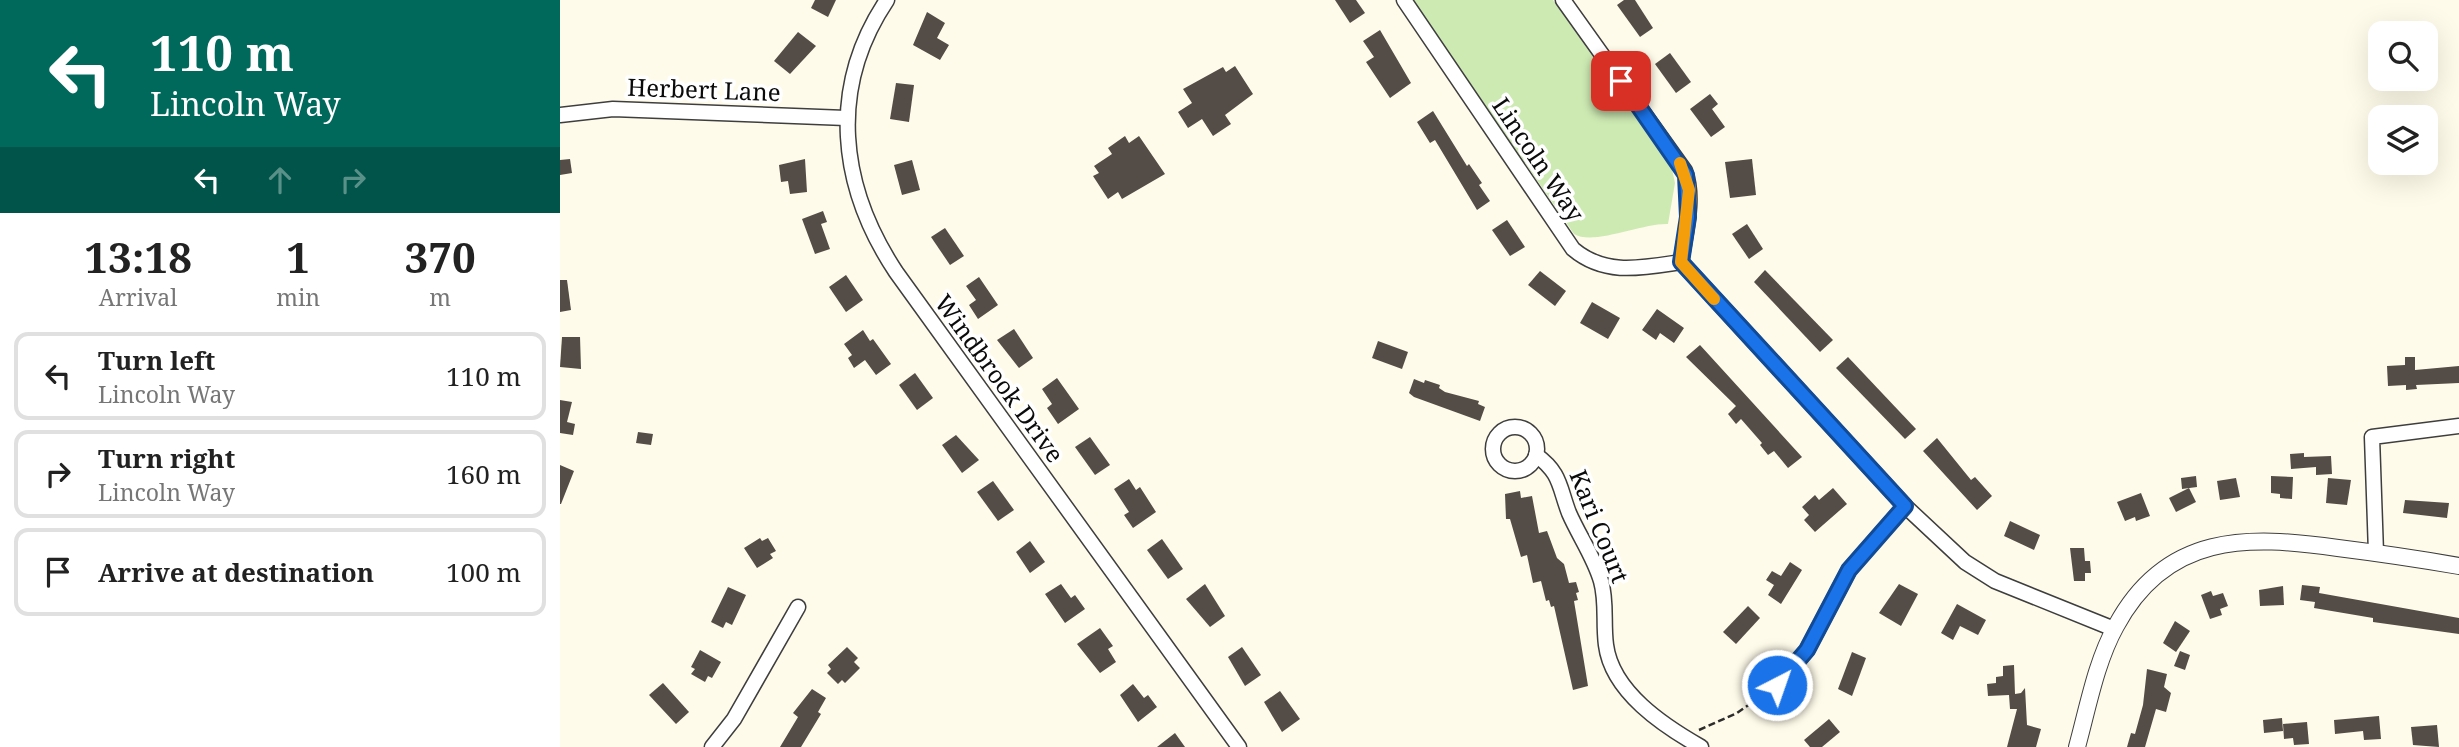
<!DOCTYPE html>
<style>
body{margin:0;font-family:"Noto Serif",serif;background:#f2f2f2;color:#222;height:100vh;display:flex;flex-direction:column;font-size:26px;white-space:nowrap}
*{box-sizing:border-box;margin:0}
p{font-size:23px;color:#767676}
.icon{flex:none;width:38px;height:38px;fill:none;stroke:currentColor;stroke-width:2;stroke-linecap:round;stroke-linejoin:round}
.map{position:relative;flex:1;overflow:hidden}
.panel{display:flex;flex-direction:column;background:#fff;width:560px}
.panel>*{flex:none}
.banner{background:#00695c;color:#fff;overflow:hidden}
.tools{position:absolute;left:1808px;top:21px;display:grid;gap:14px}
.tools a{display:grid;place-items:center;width:70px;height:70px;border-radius:14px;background:#fff;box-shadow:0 7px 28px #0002;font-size:35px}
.pin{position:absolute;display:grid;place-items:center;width:60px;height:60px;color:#fff;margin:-30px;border-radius:14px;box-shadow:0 4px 10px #0006}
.me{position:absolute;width:77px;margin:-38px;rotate:41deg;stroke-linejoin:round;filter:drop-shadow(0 0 5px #0008)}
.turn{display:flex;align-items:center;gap:24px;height:147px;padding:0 35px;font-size:32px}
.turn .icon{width:91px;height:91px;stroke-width:2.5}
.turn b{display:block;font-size:49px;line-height:60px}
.lanes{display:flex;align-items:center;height:66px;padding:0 35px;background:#0003;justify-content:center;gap:35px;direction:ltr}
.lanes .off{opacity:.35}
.eta{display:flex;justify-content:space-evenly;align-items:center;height:119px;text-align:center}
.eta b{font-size:42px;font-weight:700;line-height:49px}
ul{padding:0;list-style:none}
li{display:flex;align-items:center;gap:21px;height:88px;margin:0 14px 10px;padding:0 21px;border:4px solid #e0e0e0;border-radius:14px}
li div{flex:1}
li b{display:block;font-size:26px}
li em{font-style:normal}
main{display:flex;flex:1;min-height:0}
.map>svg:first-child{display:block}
.green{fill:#ceeab3}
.building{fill:#544d47}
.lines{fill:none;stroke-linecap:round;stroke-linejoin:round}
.minor-casing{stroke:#3e3e3e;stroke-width:17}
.tertiary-casing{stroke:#3e3e3e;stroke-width:18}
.path{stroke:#2d2d2d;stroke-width:2.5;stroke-dasharray:7 3.5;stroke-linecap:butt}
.minor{stroke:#fff;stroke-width:14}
.tertiary{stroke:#fff;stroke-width:16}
.route-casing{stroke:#114b97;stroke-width:18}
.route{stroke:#1a73e8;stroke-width:12}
.slow{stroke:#f59e0b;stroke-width:12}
.labels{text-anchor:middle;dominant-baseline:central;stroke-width:7;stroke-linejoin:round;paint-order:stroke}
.street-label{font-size:24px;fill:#0b0b0b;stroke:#fff}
</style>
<main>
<section class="panel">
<div class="banner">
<div class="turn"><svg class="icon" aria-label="left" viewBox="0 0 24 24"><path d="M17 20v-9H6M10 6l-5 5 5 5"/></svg><div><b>110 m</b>Lincoln Way</div></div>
<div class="lanes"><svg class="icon" aria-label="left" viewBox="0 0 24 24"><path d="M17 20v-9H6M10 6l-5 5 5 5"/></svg><svg class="icon off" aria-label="ahead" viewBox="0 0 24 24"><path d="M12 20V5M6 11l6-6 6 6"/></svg><svg class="icon off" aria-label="right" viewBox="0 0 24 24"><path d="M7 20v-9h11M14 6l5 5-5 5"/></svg></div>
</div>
<div class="eta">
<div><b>13:18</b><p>Arrival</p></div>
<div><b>1</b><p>min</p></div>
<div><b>370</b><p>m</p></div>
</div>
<ul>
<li><svg class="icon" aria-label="left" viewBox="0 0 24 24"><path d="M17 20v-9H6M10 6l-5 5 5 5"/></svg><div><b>Turn left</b><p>Lincoln Way</p></div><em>110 m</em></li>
<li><svg class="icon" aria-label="right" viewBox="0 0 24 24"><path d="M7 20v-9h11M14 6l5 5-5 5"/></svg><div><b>Turn right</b><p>Lincoln Way</p></div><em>160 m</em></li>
<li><svg class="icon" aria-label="arrive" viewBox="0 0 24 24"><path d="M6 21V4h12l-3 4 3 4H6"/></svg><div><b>Arrive at destination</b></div><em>100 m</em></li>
</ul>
</section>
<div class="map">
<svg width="1899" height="747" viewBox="0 0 1899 747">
<rect width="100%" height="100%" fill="#fffbea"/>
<path class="green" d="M 853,0 L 993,0 L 1112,169 L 1115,183 L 1108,224 C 1082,223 1033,246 1014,234 Z"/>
<g class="building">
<path d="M 255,0 L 276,0 L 268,17 L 251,8 Z"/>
<path d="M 775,0 L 796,0 L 805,13 L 790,23 Z"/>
<path d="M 1064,0 L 1075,0 L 1093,28 L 1080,37 L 1057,5 Z"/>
<path d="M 367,12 L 385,23 L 377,38 L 389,45 L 380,60 L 353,45 Z"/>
<path d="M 820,30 L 851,83 L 830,98 L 806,62 L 814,57 L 803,41 Z"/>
<path d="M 238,32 L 256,46 L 230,74 L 214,61 Z"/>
<path d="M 1110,53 L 1131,82 L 1116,93 L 1095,64 Z"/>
<path d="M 675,66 L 693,94 L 665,115 L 671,124 L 653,136 L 642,119 L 628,128 L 618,112 L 632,103 L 623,89 L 663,67 L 666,72 Z"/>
<path d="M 336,83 L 354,85 L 349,122 L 330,119 Z"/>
<path d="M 1150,94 L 1158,104 L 1152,109 L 1165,127 L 1151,137 L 1130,109 Z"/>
<path d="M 873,111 L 907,166 L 909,164 L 922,183 L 919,185 L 930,201 L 917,210 L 875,140 L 870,143 L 857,122 Z"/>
<path d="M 565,136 L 569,143 L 579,136 L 605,174 L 562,199 L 558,192 L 548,199 L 533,176 L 539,173 L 534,166 L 552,154 L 548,148 Z"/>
<path d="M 10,159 L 12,173 L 0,175 L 0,160 Z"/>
<path d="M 245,159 L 247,192 L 230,194 L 228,181 L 221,182 L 219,165 Z"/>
<path d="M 1192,159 L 1196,195 L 1170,198 L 1165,162 Z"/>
<path d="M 352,160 L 360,190 L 342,195 L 334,165 Z"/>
<path d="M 263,211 L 267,222 L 261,224 L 270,249 L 255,254 L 242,219 Z"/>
<path d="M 947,220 L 965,247 L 950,256 L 932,230 Z"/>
<path d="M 1187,224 L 1203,249 L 1189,259 L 1172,234 Z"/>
<path d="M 385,228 L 404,256 L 390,265 L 371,237 Z"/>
<path d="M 1205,270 L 1273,340 L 1260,352 L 1194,282 Z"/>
<path d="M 980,271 L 1006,291 L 995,306 L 968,285 Z"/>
<path d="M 286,275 L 303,300 L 286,312 L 269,287 Z"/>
<path d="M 419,277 L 438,305 L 418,319 L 409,305 L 416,300 L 406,286 Z"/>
<path d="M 0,280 L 7,280 L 11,310 L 0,312 Z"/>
<path d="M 1032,302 L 1060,318 L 1048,339 L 1020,323 Z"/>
<path d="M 1097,309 L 1124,328 L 1114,343 L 1100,333 L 1096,340 L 1082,330 Z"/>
<path d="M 454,329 L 473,358 L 459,368 L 437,340 Z"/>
<path d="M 303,330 L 310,341 L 313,339 L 331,364 L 316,375 L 305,360 L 294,368 L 288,358 L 292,355 L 284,344 Z"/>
<path d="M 2,337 L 20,337 L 21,369 L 0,367 Z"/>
<path d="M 818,341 L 848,352 L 842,369 L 812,358 Z"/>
<path d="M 1140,345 L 1242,457 L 1228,468 L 1214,451 L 1208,455 L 1200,445 L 1202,443 L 1181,419 L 1176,424 L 1168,414 L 1176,406 L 1126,357 Z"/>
<path d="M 1288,357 L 1356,429 L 1345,439 L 1276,368 Z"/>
<path d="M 1845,357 L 1855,357 L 1855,370 L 1899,366 L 1899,383 L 1856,385 L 1857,389 L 1846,390 L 1846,385 L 1828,386 L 1827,366 L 1845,365 Z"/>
<path d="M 355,373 L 373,398 L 357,410 L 339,385 Z"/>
<path d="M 497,378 L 519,409 L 498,424 L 487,408 L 492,404 L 482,389 Z"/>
<path d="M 854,379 L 864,383 L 865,380 L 880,385 L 879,388 L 885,392 L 919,401 L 918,404 L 925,407 L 920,421 L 854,397 L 849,393 Z"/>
<path d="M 0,400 L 12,402 L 7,422 L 15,424 L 13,435 L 0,433 Z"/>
<path d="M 78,432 L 93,434 L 91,445 L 76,443 Z"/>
<path d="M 396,435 L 419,460 L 402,473 L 382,445 Z"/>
<path d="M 530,437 L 550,465 L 535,475 L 515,447 Z"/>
<path d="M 1377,438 L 1411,480 L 1415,477 L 1432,496 L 1417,510 L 1363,451 Z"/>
<path d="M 1744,453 L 1744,457 L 1771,456 L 1772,474 L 1756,475 L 1756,467 L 1731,469 L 1730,454 Z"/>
<path d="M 0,465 L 14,471 L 1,504 L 0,504 Z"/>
<path d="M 1636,476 L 1637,487 L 1622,489 L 1621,478 Z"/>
<path d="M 1711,476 L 1733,477 L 1732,499 L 1720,498 L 1720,494 L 1711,493 Z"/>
<path d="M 1676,478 L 1680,497 L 1660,500 L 1657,481 Z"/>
<path d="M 1768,478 L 1791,480 L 1787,505 L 1766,503 Z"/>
<path d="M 569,479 L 576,490 L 580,487 L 596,512 L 573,528 L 564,515 L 569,512 L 554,489 Z"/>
<path d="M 433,481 L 454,510 L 438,521 L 417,492 Z"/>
<path d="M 1273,488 L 1287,504 L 1255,532 L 1244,520 L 1249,515 L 1242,507 L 1255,495 L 1259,500 Z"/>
<path d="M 1629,488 L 1636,502 L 1616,512 L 1609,498 Z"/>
<path d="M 960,491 L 961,498 L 972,496 L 979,533 L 987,531 L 997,558 L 1004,564 L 1009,583 L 1016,582 L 1019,592 L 1016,593 L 1018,600 L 1014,601 L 1028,686 L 1013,690 L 994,606 L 991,607 L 989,600 L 986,601 L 981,581 L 973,583 L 967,555 L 961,557 L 950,519 L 946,519 L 945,494 Z"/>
<path d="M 1581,493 L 1590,516 L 1576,521 L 1575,517 L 1565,521 L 1557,502 Z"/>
<path d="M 1845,500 L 1889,503 L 1887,518 L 1843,513 Z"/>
<path d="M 1450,521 L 1480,535 L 1474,550 L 1444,536 Z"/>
<path d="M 200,538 L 202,541 L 208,538 L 216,551 L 210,554 L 213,558 L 197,568 L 184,548 Z"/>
<path d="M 602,539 L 623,569 L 608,579 L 587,550 Z"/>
<path d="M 470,541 L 485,562 L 470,573 L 456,552 Z"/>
<path d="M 1510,548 L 1524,548 L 1525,561 L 1530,561 L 1531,573 L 1525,573 L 1525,581 L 1514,581 Z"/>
<path d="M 1230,562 L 1242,570 L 1221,604 L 1208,595 L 1214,585 L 1206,580 L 1212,571 L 1221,576 Z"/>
<path d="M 501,584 L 511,598 L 515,595 L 525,609 L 505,623 L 485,594 Z"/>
<path d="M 645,584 L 665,616 L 650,627 L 626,599 Z"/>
<path d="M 1339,584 L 1358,594 L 1341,626 L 1319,613 Z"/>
<path d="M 1742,585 L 1760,587 L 1759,593 L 1899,618 L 1899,634 L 1813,622 L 1813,618 L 1754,608 L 1755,602 L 1740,600 Z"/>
<path d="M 1723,586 L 1724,605 L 1700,606 L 1699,590 Z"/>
<path d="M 168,587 L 186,595 L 172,625 L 166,622 L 163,628 L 151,622 Z"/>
<path d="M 1651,591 L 1653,596 L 1663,593 L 1668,606 L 1660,609 L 1662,615 L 1650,619 L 1641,595 Z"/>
<path d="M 1397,604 L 1426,620 L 1418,635 L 1400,626 L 1393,640 L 1381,633 Z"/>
<path d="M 1188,606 L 1200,618 L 1176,644 L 1163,632 Z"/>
<path d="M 1615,621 L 1630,631 L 1616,652 L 1603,643 Z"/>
<path d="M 540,628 L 553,646 L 548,649 L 556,662 L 540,673 L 517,644 Z"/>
<path d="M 287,647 L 298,658 L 294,662 L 300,668 L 285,683 L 282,680 L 278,684 L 267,673 L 271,669 L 268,665 Z"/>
<path d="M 682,647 L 701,675 L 685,686 L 668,657 Z"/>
<path d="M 140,650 L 161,662 L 152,678 L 148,676 L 145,682 L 131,674 L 135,669 L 131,667 Z"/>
<path d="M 1620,651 L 1630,655 L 1625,670 L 1614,666 Z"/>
<path d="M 1292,652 L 1306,658 L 1292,696 L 1278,689 Z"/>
<path d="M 1454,665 L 1455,694 L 1461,693 L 1465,688 L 1467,725 L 1481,729 L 1476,747 L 1447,747 L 1457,709 L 1450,709 L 1449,695 L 1428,696 L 1427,684 L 1436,683 L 1436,677 L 1443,676 L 1443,666 Z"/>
<path d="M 1587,669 L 1607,674 L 1604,687 L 1611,693 L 1606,712 L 1596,709 L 1585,747 L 1567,747 L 1571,733 L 1575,734 L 1583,705 Z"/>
<path d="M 103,683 L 129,712 L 116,724 L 89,695 Z"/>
<path d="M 573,684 L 584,698 L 588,695 L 597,707 L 578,722 L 560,695 Z"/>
<path d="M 252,689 L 266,698 L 258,712 L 261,714 L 241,747 L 220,747 L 238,717 L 233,713 Z"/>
<path d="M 720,691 L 740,719 L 722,732 L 704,702 Z"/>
<path d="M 1819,716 L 1821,739 L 1804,740 L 1803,731 L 1775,734 L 1774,720 Z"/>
<path d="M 1722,718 L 1723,731 L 1704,733 L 1703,720 Z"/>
<path d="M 1269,719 L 1280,732 L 1262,747 L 1250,747 L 1244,740 Z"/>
<path d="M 1747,722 L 1749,744 L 1734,745 L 1733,738 L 1724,739 L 1723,724 Z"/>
<path d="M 1877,725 L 1879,747 L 1853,745 L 1851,727 Z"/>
<path d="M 615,733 L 625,747 L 597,747 Z"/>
</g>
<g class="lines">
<defs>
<g id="minor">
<path d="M 327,0 C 268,88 279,186 336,272 L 679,747"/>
<path d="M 844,0 L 1013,249 C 1045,276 1081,268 1121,262"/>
<path d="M 1003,0 L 1125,171 C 1135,199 1125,233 1121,262"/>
<path d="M 0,115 L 53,109 L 286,118"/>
<path d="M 1121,262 L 1345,506 L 1405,562 L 1435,581 L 1554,629"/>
<circle cx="955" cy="449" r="22"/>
<path d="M 976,455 C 1001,473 999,487 1009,513 C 1019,536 1034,557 1041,581 C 1047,602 1043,623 1046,645 C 1052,692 1104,726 1141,747"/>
<path d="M 1816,553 L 1812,437 L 1899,426"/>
<path d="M 1217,685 L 1247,650 L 1289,570 L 1345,506"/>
<path d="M 152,747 L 174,719 L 238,607"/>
</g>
<path id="tertiary" d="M 1517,747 C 1528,707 1536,662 1556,626 C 1606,533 1687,535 1778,548 C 1818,553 1859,559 1899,566"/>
</defs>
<use href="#minor" class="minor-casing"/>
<use href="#tertiary" class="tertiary-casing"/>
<path class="path" d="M 1139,730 L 1177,713 L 1206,693"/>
<use href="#minor" class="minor"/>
<use href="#tertiary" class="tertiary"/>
</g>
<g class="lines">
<defs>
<path id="route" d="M 1061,81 L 1126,175 L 1128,217 L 1121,262 L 1345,506 L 1289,570 L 1247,650 L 1217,685"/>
</defs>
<use href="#route" class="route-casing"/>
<use href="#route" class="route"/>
<path class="slow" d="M 1120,163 L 1129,190 L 1121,262 L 1154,299"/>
</g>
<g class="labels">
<g class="street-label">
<text transform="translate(144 89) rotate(2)">Herbert Lane</text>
<text transform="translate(979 159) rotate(56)">Lincoln Way</text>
<text transform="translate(440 378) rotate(54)">Windbrook Drive</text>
<text transform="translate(1040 526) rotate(68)">Kari Court</text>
</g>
</g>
</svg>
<div class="tools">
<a><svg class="icon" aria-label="search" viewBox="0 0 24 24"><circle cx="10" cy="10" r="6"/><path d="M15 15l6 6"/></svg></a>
<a><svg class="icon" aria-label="layers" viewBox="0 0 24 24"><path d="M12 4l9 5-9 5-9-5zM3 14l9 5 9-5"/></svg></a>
</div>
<div class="pin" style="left:1061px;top:81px;background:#d93025"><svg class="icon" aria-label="arrive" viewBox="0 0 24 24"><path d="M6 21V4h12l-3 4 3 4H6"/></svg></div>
<svg class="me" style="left:1217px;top:685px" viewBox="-20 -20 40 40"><circle r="17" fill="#1a73e8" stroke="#fff" stroke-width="3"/><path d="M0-11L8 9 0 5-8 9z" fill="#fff"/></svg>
</div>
</main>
